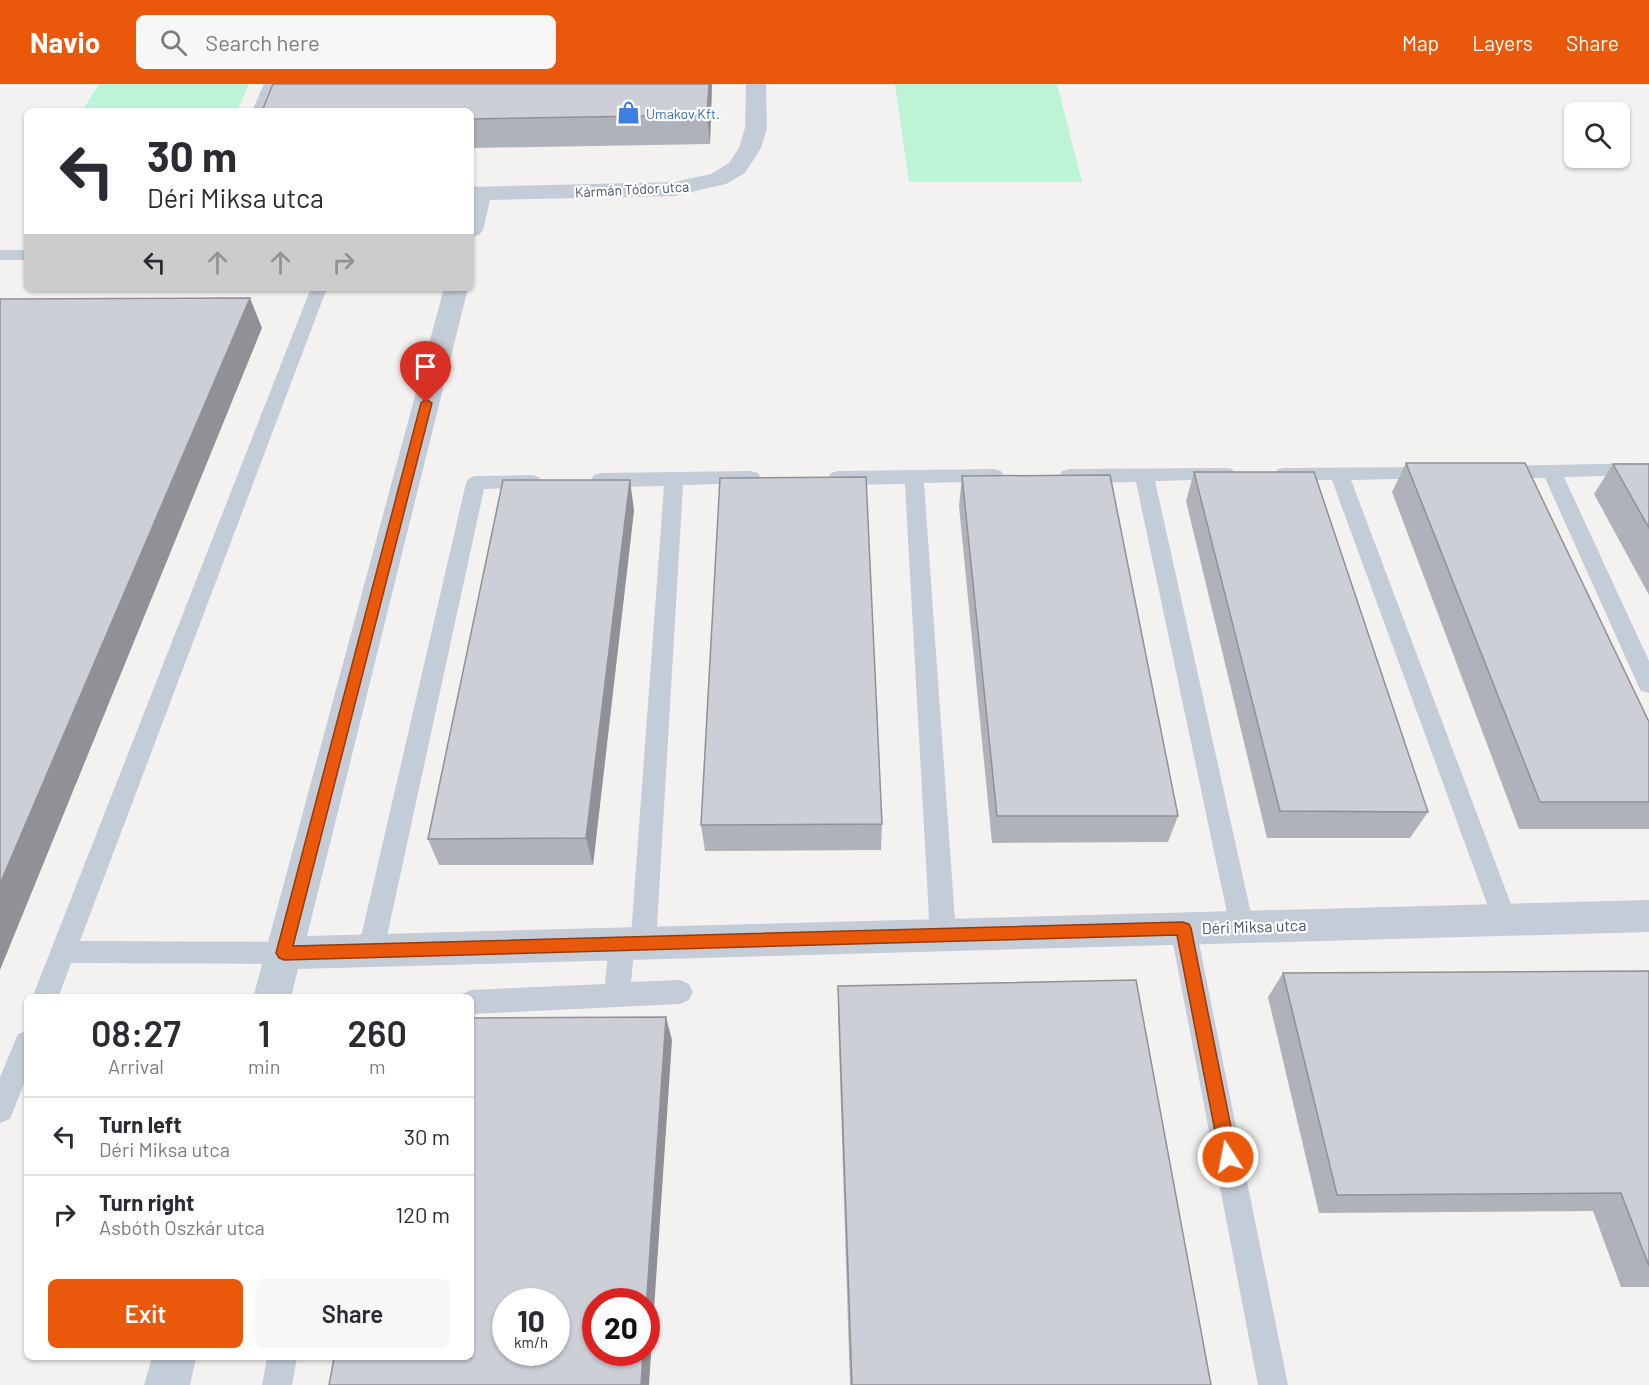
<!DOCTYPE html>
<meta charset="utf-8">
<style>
body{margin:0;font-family:Barlow,sans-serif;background:#f7f7f7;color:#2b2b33;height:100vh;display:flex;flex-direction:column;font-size:22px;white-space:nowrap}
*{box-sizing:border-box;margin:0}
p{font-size:20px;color:#7c7c81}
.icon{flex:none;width:33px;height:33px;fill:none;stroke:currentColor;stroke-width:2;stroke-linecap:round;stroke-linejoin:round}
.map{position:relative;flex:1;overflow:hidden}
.side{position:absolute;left:24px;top:910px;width:450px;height:366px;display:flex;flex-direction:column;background:#fff;border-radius:9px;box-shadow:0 2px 4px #0004}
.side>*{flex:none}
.banner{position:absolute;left:24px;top:24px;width:450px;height:183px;border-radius:9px;box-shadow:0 2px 4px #0004;background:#fff;color:#2b2b33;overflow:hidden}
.tools{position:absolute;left:1564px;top:18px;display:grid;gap:12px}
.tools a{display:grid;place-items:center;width:66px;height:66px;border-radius:9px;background:#fff;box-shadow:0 2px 4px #0004;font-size:30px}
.speed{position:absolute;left:492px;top:1204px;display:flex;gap:12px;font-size:30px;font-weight:700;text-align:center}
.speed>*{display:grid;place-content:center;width:78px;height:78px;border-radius:50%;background:#fff;box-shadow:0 2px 4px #0004;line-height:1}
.speed small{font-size:15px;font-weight:400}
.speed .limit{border:9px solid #d22;background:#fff;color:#111}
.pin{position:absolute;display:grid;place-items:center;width:51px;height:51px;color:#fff;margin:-62px -26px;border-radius:50% 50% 50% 0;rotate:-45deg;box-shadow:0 0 6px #0007}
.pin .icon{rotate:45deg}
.me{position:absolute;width:66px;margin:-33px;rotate:349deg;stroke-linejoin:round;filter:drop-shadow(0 0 4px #0008)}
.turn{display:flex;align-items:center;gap:21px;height:126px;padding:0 24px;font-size:27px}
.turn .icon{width:78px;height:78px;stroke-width:2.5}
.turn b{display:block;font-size:42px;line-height:51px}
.lanes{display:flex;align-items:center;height:57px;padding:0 24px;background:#0003;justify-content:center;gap:30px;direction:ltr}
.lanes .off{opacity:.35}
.eta{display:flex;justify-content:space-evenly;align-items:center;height:102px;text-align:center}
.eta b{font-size:36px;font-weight:600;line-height:42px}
.cta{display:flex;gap:12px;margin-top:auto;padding:12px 24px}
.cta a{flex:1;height:69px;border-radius:9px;background:#ea580c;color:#fff;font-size:24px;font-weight:600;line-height:69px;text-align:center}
.cta a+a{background:#f7f7f7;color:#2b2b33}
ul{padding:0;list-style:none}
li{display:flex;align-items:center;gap:18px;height:78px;padding:0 24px;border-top:2px solid #e1e1e2}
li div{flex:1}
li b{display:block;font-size:22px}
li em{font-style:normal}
header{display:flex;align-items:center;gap:36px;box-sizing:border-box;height:84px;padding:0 30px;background:#ea580c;color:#fff}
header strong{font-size:28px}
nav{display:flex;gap:33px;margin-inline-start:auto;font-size:21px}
.search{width:420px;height:54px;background:#f7f7f7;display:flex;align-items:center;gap:15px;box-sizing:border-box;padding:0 21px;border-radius:9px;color:#7c7c81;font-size:22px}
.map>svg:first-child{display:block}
.green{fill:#bdf4d7}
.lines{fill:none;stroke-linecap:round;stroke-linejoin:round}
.service{fill:#c4ccd7;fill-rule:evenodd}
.minor{fill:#c4ccd7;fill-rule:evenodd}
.wall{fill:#b0b2b9}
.shaded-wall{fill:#909196}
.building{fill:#cdcfd7;stroke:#909196;stroke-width:1.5;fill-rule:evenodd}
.route{fill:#ea580c;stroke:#983908;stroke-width:1.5}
.labels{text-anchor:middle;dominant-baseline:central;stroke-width:4.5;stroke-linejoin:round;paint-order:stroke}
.far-shop-label{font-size:14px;fill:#366cbe;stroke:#fff;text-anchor:start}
.far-street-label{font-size:14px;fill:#475261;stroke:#fff}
.street-label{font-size:16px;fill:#475261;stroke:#fff}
</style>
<header>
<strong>Navio</strong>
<div class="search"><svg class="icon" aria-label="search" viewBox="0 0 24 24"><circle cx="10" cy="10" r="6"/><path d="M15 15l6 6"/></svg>Search here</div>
<nav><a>Map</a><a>Layers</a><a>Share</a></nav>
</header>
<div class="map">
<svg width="1649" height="1301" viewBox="0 0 1649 1301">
<rect width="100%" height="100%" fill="#f4f1f1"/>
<g class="green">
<path d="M 99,0 L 249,0 L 237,27 L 82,27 Z"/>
<path d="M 895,0 L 1057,0 L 1082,98 L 909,98 Z"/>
</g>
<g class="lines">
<g class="service">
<path d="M 264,0 L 278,0 L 266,27 L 252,27 Z"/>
<rect x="0" y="166" width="27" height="10"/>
<path d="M 311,204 L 327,204 L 80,857 L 284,858 L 293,861 L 297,869 L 293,877 L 284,880 L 71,879 L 58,914 L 32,914 Z"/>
<path d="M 1649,379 L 1649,391 L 1564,393 L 1649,577 L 1649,609 L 1641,607 L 1638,601 L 1545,394 L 1501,394 L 1494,393 L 1491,388 L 1494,383 L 1501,382 Z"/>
<path d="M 1432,383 L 1439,384 L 1442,389 L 1439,394 L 1351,396 L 1517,836 L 1514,844 L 1505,847 L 1496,844 L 1493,836 L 1332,396 L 1285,396 L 1278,395 L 1275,390 L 1278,385 L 1285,384 Z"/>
<path d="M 1225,384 L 1232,385 L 1235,390 L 1232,395 L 1155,397 L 1254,843 L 1251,851 L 1242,854 L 1233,851 L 1230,843 L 1136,398 L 1069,399 L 1062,397 L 1059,392 L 1062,387 L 1069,385 Z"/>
<path d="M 994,385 L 1001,387 L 1004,392 L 1001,397 L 924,399 L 956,851 L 952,859 L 943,862 L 934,859 L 930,851 L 905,400 L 838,401 L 831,399 L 828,394 L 831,389 L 838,387 Z"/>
<path d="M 751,387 L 758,389 L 761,394 L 758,399 L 683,401 L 656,859 L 652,867 L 643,870 L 634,867 L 631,898 L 680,896 L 689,900 L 693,908 L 689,916 L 680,920 L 471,930 L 471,914 L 460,914 L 462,910 L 471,906 L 605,900 L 609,860 L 613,852 L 622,849 L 631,852 L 664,402 L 601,403 L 594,401 L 591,396 L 594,391 L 601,389 Z"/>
<path d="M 532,391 L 539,393 L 542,398 L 539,403 L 484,405 L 384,866 L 380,874 L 371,877 L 362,874 L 358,866 L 466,399 L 469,394 L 476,392 Z"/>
<path d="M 1183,833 L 1192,836 L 1196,844 L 1288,1301 L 1258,1301 L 1170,844 L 1174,836 Z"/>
<path d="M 27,947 L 27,992 L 10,1035 L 0,1039 L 0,993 L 18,950 Z"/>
<path d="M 267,1274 L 297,1274 L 292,1301 L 262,1301 Z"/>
</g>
<g class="minor">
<path d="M 746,0 L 766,0 L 767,44 L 761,64 L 745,89 L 726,100 L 674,112 L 490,116 L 483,146 L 479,151 L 471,153 L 471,103 L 674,98 L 711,90 L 729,79 L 739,64 L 745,44 Z"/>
<path d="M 444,204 L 468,204 L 307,852 L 1649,816 L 1649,848 L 298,885 L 291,914 L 253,914 Z"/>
<path d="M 152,1274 L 196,1274 L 190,1301 L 144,1301 Z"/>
</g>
</g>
<g class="wall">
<path d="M 712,0 L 710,60 L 471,64 L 471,27 Z"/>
<path d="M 1406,379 L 1649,638 L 1649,745 L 1519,745 L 1392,408 Z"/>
<path d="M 1613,380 L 1649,380 L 1649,511 L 1594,410 Z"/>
<path d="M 1194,388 L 1428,728 L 1410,754 L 1267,754 L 1186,417 Z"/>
<path d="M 962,392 L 1178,732 L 1168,758 L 992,759 L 959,422 Z"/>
<path d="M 634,426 L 593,781 L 439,781 L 428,755 Z"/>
<path d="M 882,740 L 881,766 L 705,767 L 701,741 Z"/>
<path d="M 1649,887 L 1649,1203 L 1621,1203 L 1593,1127 L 1319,1129 L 1268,913 L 1283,889 Z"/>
<path d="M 838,902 L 1211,1301 L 850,1301 L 838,932 Z"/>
</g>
<g class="shaded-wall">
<path d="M 709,0 L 712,0 L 710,60 L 707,31 Z"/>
<path d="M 250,214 L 262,244 L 0,886 L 0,800 Z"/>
<path d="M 630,396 L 634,426 L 593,781 L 586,754 Z"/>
<path d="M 666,933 L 672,956 L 649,1301 L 641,1301 L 643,1269 L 646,1269 L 646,1225 Z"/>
</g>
<g class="building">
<path d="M 273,0 L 709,0 L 707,31 L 471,35 L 471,27 L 262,27 Z"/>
<path d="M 250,214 L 0,800 L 0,215 Z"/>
<path d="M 1406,379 L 1525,379 L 1649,638 L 1649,718 L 1540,718 Z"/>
<path d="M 1613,380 L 1649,380 L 1649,444 Z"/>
<path d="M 1194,388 L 1314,388 L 1428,728 L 1280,727 Z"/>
<path d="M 1110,391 L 1178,732 L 997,732 L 962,392 Z"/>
<path d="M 866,393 L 882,740 L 701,741 L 720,394 Z"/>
<path d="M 503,396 L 630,396 L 586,754 L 428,755 Z"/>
<path d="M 1649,887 L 1649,1182 L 1621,1109 L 1337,1111 L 1283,889 Z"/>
<path d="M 1136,896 L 1211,1301 L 852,1301 L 838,902 Z"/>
<path d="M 666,933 L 646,1225 L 646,1218 L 596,1218 L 596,1269 L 643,1269 L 641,1301 L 329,1301 L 334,1274 L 471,1274 L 471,934 ZM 506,1218 L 556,1218 L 556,1269 L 506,1269 Z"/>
</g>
<path class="route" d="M 426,315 L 432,319 L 293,862 L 1183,838 L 1189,840 L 1191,844 L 1237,1073 L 1234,1079 L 1228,1081 L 1222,1079 L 1220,1073 L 1177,851 L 284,876 L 279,874 L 276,869 L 421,319 Z"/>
<defs>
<symbol id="shop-bare" viewBox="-9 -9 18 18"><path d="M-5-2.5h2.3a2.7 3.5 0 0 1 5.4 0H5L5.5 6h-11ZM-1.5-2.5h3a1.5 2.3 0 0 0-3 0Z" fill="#3f7fe0" stroke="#fff" stroke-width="2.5" paint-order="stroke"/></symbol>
</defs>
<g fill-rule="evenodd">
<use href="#shop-bare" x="612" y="12" width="33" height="33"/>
</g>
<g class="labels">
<g class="far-shop-label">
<text x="646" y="29">Umakov Kft.</text>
</g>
<g class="far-street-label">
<text transform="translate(632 105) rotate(-3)">Kármán Tódor utca</text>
</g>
<g class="street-label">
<text transform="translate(1254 842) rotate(-2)">Déri Miksa utca</text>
</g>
</g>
</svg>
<div class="tools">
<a><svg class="icon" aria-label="search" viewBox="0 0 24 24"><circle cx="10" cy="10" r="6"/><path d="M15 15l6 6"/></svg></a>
</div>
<div class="speed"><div>10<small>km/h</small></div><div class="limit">20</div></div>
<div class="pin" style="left:426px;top:319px;background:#d93025"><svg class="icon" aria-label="arrive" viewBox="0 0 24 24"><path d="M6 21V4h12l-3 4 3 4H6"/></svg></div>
<svg class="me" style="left:1228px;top:1073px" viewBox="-20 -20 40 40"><circle r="17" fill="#ea580c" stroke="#fff" stroke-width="3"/><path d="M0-11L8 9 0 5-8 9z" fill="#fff"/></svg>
<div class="banner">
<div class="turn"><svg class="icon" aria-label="left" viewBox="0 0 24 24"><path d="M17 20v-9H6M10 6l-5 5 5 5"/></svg><div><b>30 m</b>Déri Miksa utca</div></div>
<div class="lanes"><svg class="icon" aria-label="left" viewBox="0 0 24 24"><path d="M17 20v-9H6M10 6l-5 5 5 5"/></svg><svg class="icon off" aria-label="ahead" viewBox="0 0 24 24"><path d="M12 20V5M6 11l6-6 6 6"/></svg><svg class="icon off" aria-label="ahead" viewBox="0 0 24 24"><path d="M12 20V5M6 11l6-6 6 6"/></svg><svg class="icon off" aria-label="right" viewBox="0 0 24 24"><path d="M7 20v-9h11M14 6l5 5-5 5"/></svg></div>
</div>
<section class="side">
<div class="eta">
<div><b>08:27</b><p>Arrival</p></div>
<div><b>1</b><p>min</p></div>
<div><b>260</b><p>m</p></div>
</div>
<ul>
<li><svg class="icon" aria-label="left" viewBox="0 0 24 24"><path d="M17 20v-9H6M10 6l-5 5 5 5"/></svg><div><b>Turn left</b><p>Déri Miksa utca</p></div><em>30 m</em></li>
<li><svg class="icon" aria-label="right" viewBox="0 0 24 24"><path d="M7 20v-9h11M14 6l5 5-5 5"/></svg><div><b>Turn right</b><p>Asbóth Oszkár utca</p></div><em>120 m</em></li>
</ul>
<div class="cta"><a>Exit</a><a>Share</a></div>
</section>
</div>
